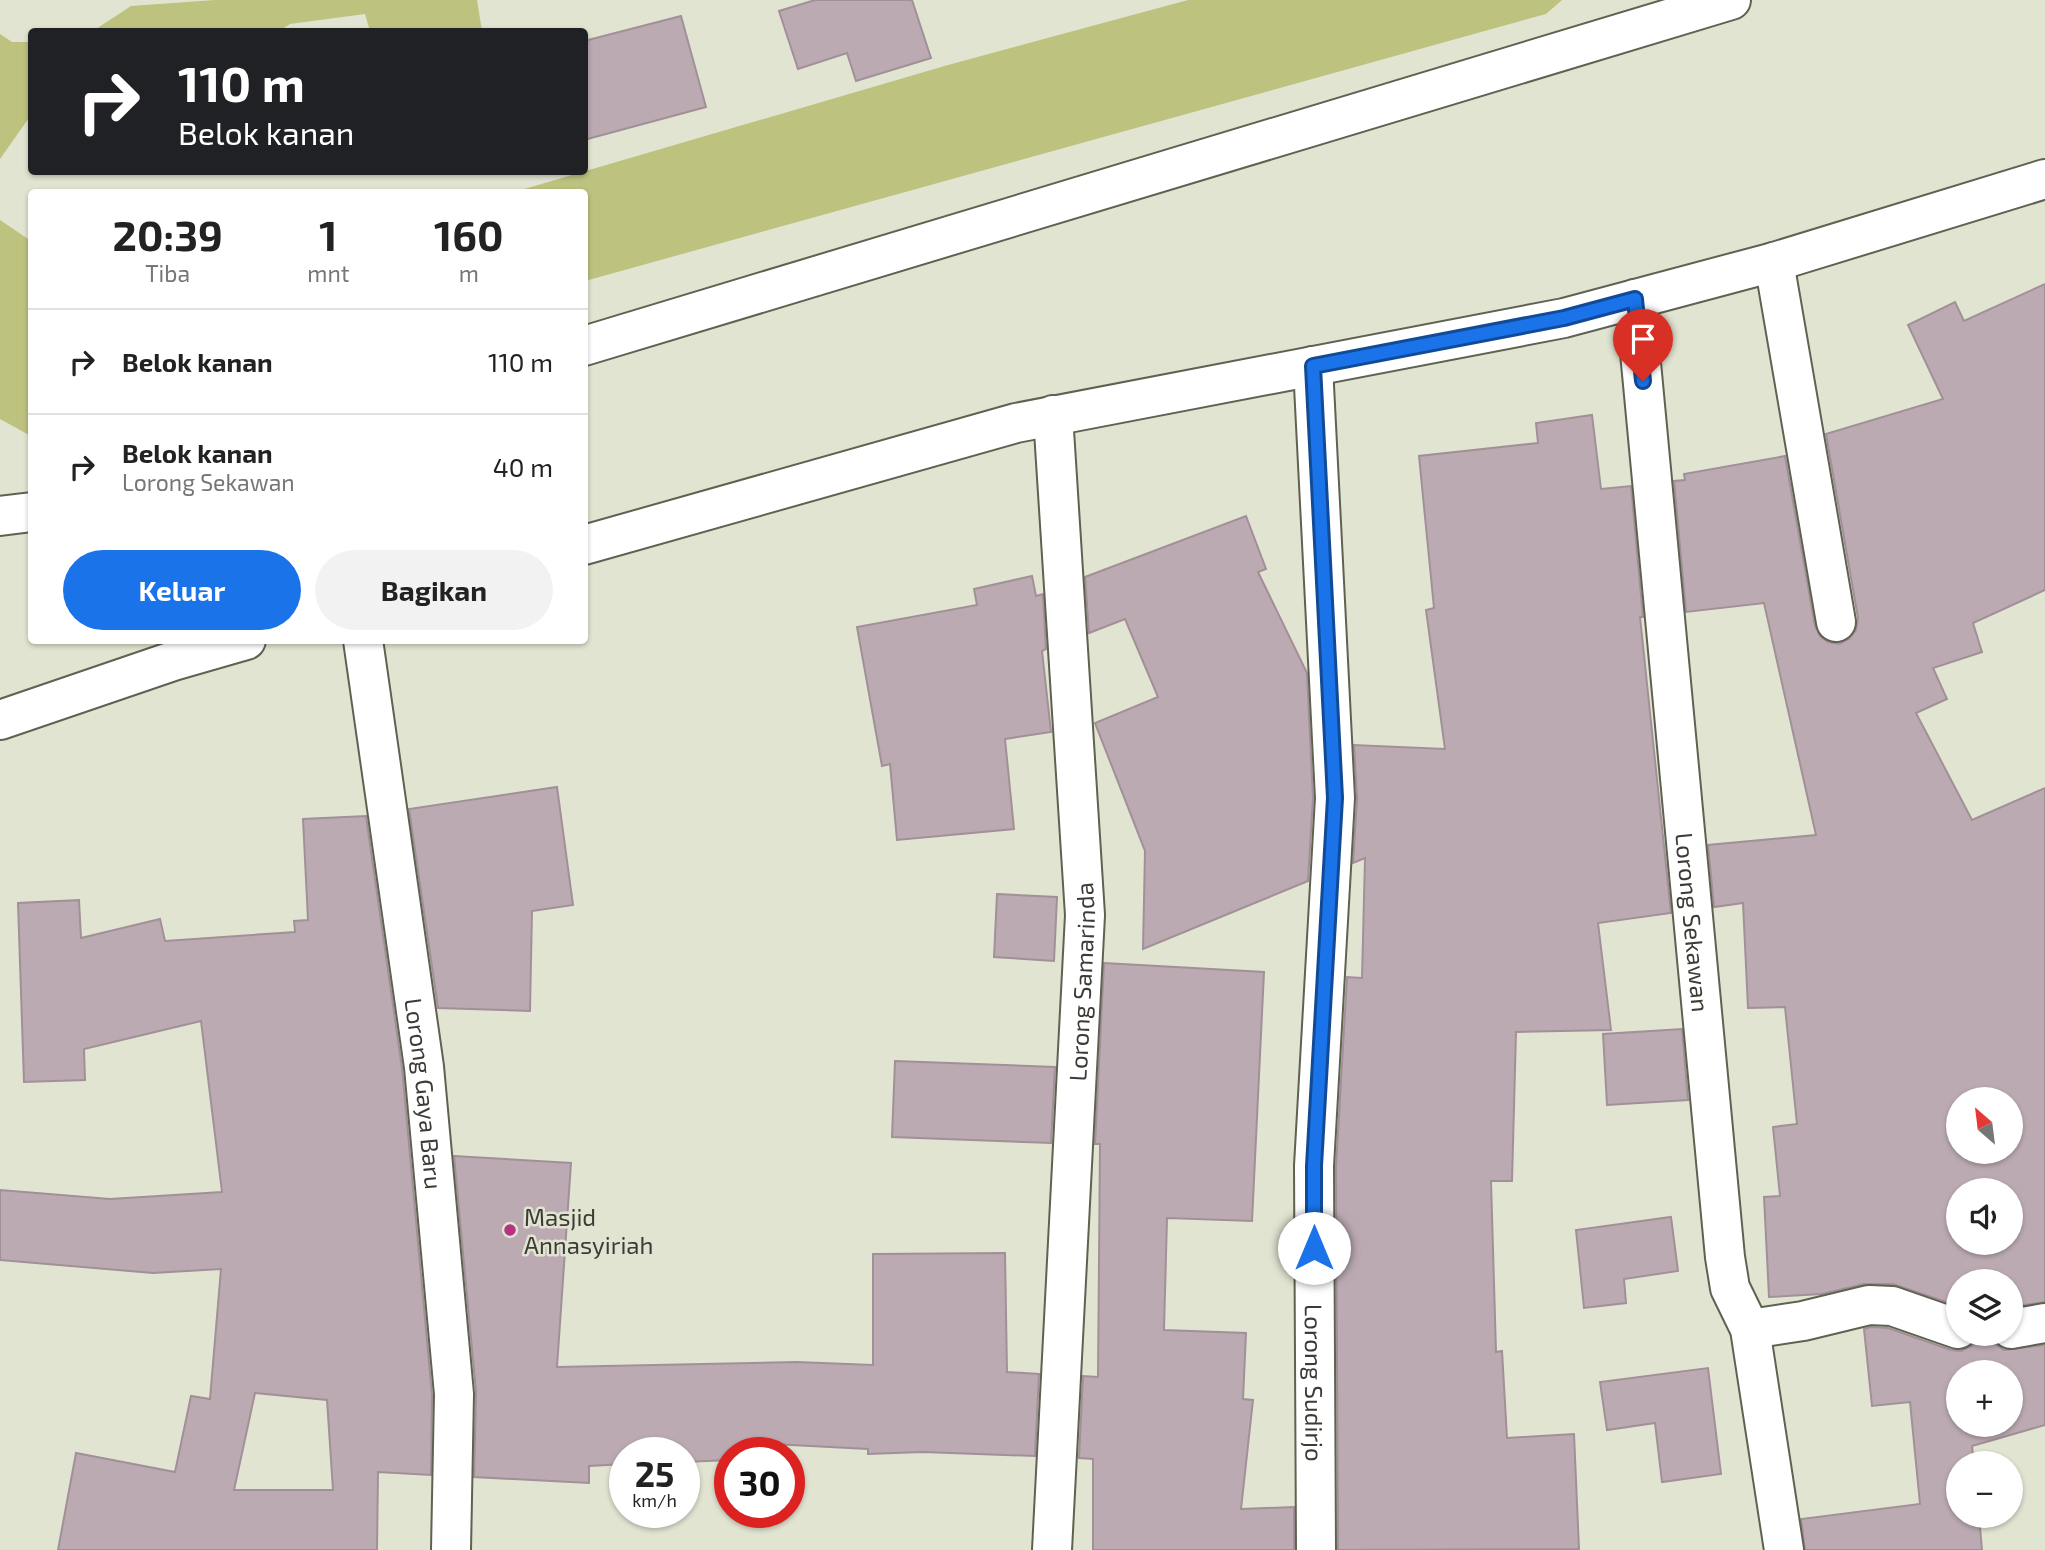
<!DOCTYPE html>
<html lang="id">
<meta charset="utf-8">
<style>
body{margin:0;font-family:"Exo 2",sans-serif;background:#f2f2f2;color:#222;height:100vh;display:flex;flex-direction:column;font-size:26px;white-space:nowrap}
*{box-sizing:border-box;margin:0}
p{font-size:23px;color:#767676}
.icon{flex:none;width:38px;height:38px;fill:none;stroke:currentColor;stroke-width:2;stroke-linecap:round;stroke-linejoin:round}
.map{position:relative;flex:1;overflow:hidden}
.panel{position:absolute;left:28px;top:189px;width:560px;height:455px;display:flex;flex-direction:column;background:#fff;border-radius:7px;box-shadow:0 2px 5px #0004}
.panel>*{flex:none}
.hud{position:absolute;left:28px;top:28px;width:560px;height:147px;border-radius:7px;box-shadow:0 2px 5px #0004;background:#202124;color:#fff;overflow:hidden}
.needle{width:46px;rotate:332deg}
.tools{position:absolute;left:1946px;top:1087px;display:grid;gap:14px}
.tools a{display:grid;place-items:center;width:77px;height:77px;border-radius:50%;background:#fff;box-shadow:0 2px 5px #0004;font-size:35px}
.speed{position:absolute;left:609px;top:1437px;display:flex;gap:14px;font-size:35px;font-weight:700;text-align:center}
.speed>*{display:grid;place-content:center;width:91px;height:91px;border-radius:50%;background:#fff;box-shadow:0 2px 5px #0004;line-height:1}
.speed small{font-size:18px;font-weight:400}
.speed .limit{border:10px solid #d22;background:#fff;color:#111}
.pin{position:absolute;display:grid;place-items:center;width:60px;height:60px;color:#fff;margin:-72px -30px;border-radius:50% 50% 50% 0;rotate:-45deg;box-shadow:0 0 7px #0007}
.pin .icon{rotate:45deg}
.me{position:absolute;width:77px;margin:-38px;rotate:0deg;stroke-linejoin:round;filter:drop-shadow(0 0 5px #0008)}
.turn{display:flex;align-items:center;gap:24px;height:147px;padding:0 35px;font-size:32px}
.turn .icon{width:91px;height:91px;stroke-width:2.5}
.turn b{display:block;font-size:49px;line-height:60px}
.eta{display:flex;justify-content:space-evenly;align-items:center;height:119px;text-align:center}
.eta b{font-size:42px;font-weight:700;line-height:49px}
.primary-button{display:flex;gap:14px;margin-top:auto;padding:14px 35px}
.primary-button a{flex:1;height:80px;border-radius:42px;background:#1a73e8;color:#fff;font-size:28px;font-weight:700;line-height:80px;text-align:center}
.primary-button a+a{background:#f2f2f2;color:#222}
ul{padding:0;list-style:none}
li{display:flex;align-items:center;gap:21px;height:105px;padding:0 35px;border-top:2px solid #e0e0e0}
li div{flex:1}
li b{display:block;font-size:26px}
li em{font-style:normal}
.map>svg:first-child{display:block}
.green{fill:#bec27f}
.building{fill:#bcaab2;stroke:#a19098;stroke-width:2;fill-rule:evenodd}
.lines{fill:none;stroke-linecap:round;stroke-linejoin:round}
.street-casing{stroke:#5f6151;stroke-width:42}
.secondary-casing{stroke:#5f6151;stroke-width:42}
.street{stroke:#fff;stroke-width:38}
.secondary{stroke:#fff;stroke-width:38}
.route-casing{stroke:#114b97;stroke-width:18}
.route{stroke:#1a73e8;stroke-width:12}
.poi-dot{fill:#b4347f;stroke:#e2e4d2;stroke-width:2.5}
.labels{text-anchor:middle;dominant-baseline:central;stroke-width:5;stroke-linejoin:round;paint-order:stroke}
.street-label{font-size:24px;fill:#3b3c35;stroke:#e2e4d2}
.poi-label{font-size:24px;fill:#3b3c35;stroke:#e2e4d2;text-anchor:start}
</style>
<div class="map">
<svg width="2045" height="1550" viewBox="0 0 2045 1550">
<rect width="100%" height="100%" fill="#e2e4d2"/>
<g class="green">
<path d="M 215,0 L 477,0 L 482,31 L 370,31 L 365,14 L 290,24 L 279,31 L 93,31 L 131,6 Z"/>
<path d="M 1188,0 L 1562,0 L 1546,14 L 585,281 L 584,192 L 514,192 L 948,65 Z"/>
<path d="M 0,34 L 12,42 L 31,42 L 31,115 L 0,159 Z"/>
<path d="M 0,220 L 31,241 L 29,435 L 0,419 Z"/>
</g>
<g class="building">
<path d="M 815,0 L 912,0 L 931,58 L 856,81 L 847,53 L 798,69 L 779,11 Z"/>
<path d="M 681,16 L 706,107 L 584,140 L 584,41 Z"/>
<path d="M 2045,284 L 2045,590 L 1973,623 L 1982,652 L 1933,668 L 1947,699 L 1916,713 L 1972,820 L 2045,788 L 2045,1302 L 2011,1307 L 2011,1281 L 1958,1281 L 1958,1306 L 1893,1284 L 1864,1284 L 1822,1294 L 1769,1297 L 1764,1197 L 1780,1196 L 1773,1127 L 1797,1124 L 1785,1007 L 1748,1008 L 1743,903 L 1714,907 L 1708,845 L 1816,835 L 1764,603 L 1686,612 L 1674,481 L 1685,480 L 1684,474 L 1785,456 L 1815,626 L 1820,636 L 1828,642 L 1839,644 L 1849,639 L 1856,630 L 1858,618 L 1826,434 L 1943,399 L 1908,325 L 1955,302 L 1964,321 ZM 1958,1099 L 2011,1099 L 2011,1152 L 1958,1152 ZM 1958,1190 L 2011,1190 L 2011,1242 L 1958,1242 Z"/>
<path d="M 1592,415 L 1601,489 L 1631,486 L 1643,617 L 1640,617 L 1671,913 L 1598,923 L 1611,1030 L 1516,1032 L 1512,1181 L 1491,1181 L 1496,1352 L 1502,1351 L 1507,1438 L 1574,1434 L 1579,1549 L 1338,1550 L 1336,1167 L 1347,977 L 1362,978 L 1365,858 L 1353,863 L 1357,799 L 1354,745 L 1445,749 L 1426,610 L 1434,608 L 1419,456 L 1538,443 L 1536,423 Z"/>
<path d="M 1246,516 L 1266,569 L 1258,572 L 1307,673 L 1313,798 L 1308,881 L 1143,949 L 1145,851 L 1095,723 L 1158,697 L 1125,619 L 1089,633 L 1085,577 Z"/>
<path d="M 1032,576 L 1036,596 L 1043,594 L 1046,649 L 1042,651 L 1051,732 L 1005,739 L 1014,829 L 897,840 L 890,764 L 882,766 L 857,627 L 977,605 L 974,589 Z"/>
<path d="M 557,787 L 573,905 L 532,911 L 530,1011 L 438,1008 L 409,809 Z"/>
<path d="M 366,816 L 402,1068 L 432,1395 L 431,1475 L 378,1472 L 377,1550 L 58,1550 L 76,1453 L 175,1472 L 191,1396 L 210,1399 L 221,1269 L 153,1273 L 0,1260 L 0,1190 L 110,1199 L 222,1192 L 201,1021 L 84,1049 L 85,1080 L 24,1082 L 18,903 L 79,900 L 81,938 L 160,919 L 165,941 L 295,932 L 294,921 L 308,920 L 303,819 ZM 255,1393 L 327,1400 L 333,1490 L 234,1490 Z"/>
<path d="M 997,894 L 1057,897 L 1054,961 L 994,957 Z"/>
<path d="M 1104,963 L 1264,972 L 1252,1221 L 1167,1218 L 1164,1330 L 1246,1333 L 1243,1399 L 1253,1400 L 1241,1509 L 1294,1507 L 1294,1550 L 1093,1550 L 1093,1459 L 1079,1458 L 1083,1376 L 1098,1377 L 1100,1144 L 1095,1144 Z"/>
<path d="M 1682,1029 L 1688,1100 L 1607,1105 L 1603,1034 Z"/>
<path d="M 895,1061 L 1055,1067 L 1051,1143 L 892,1137 Z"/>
<path d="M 454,1156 L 571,1163 L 557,1367 L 797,1362 L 873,1365 L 873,1254 L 1005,1253 L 1007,1372 L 1039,1374 L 1035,1456 L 923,1452 L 868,1454 L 868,1449 L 752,1443 L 752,1452 L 730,1452 L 730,1460 L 684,1462 L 684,1452 L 625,1452 L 625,1464 L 589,1466 L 589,1483 L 474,1477 L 476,1392 Z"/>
<path d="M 1671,1217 L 1678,1271 L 1624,1279 L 1626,1303 L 1584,1308 L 1576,1230 Z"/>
<path d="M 1871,1327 L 1888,1328 L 1951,1350 L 1961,1351 L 1972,1346 L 1979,1334 L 1990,1334 L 1995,1344 L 2004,1350 L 2045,1345 L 2045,1425 L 1972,1446 L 1974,1463 L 1958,1463 L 1958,1516 L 1979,1516 L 1982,1550 L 1805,1550 L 1801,1519 L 1920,1504 L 1910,1402 L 1872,1406 L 1864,1329 ZM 1958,1372 L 2011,1372 L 2011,1424 L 1958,1424 Z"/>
<path d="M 1708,1368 L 1721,1474 L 1662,1482 L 1655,1423 L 1607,1430 L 1600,1382 Z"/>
</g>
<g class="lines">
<defs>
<g id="street">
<path d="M 1774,262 L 1836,622"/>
<path id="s1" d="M 1635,299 L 1725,1257 L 1730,1288 L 1750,1329 L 1784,1550"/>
<path d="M 584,346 L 1731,0"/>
<path id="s2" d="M 1313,366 L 1335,798 L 1314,1166 L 1316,1550"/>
<path d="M 0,516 L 32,512"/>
<path id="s3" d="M 363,640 L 424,1067 L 454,1394 L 451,1550"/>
<path d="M 1750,1329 L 1803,1321 L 1869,1305 L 1892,1306 L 1958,1329"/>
<path d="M 2011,1329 L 2045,1323"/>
<path id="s4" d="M 1052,1550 L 1085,915 L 1053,415"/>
</g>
<g id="secondary">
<path d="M 584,545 L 1016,423 L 1564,318 L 1774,262 L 2045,179"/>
<path d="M 0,720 L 173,661 L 246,640"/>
</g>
</defs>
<use href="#street" class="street-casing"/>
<use href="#secondary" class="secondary-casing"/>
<use href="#street" class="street"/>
<use href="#secondary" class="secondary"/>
</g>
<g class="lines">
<defs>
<path id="route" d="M 1314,1248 L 1314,1166 L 1335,798 L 1313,366 L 1564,318 L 1635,299 L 1643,381"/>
</defs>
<use href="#route" class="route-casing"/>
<use href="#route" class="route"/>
</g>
<circle class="poi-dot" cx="510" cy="1230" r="7"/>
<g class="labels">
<g class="street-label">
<text stroke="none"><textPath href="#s1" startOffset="626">Lorong Sekawan</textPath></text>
<text stroke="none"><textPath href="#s4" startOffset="569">Lorong Samarinda</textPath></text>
<text stroke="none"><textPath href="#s3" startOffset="458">Lorong Gaya Baru</textPath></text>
<text stroke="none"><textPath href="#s2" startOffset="1018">Lorong Sudirjo</textPath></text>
</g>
<g class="poi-label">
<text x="524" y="1216">Masjid<tspan x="524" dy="28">Annasyiriah</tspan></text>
</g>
</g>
</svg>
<div class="tools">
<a><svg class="needle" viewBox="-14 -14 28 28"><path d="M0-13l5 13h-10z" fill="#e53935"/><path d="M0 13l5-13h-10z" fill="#767676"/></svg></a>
<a><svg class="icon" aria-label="sound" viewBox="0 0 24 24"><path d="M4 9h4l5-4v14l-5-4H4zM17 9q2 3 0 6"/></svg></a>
<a><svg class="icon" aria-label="layers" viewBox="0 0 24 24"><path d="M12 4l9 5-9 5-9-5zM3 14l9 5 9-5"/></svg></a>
<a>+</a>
<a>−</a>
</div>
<div class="speed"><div>25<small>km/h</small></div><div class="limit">30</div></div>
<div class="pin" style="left:1643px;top:381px;background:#d93025"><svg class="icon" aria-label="arrive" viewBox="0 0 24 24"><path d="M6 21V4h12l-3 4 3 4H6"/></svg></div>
<svg class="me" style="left:1314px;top:1248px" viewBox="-20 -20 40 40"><circle r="19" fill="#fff"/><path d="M0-13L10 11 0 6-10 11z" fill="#1a73e8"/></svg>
<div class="hud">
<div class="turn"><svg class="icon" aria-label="right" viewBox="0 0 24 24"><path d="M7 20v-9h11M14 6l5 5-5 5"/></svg><div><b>110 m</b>Belok kanan</div></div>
</div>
<section class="panel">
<div class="eta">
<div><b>20:39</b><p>Tiba</p></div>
<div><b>1</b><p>mnt</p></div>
<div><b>160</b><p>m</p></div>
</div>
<ul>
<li><svg class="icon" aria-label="right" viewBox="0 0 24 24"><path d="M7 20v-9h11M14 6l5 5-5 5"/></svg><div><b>Belok kanan</b></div><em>110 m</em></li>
<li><svg class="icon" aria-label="right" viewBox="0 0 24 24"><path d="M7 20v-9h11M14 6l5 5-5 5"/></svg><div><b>Belok kanan</b><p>Lorong Sekawan</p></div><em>40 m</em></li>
</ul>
<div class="primary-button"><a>Keluar</a><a>Bagikan</a></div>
</section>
</div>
